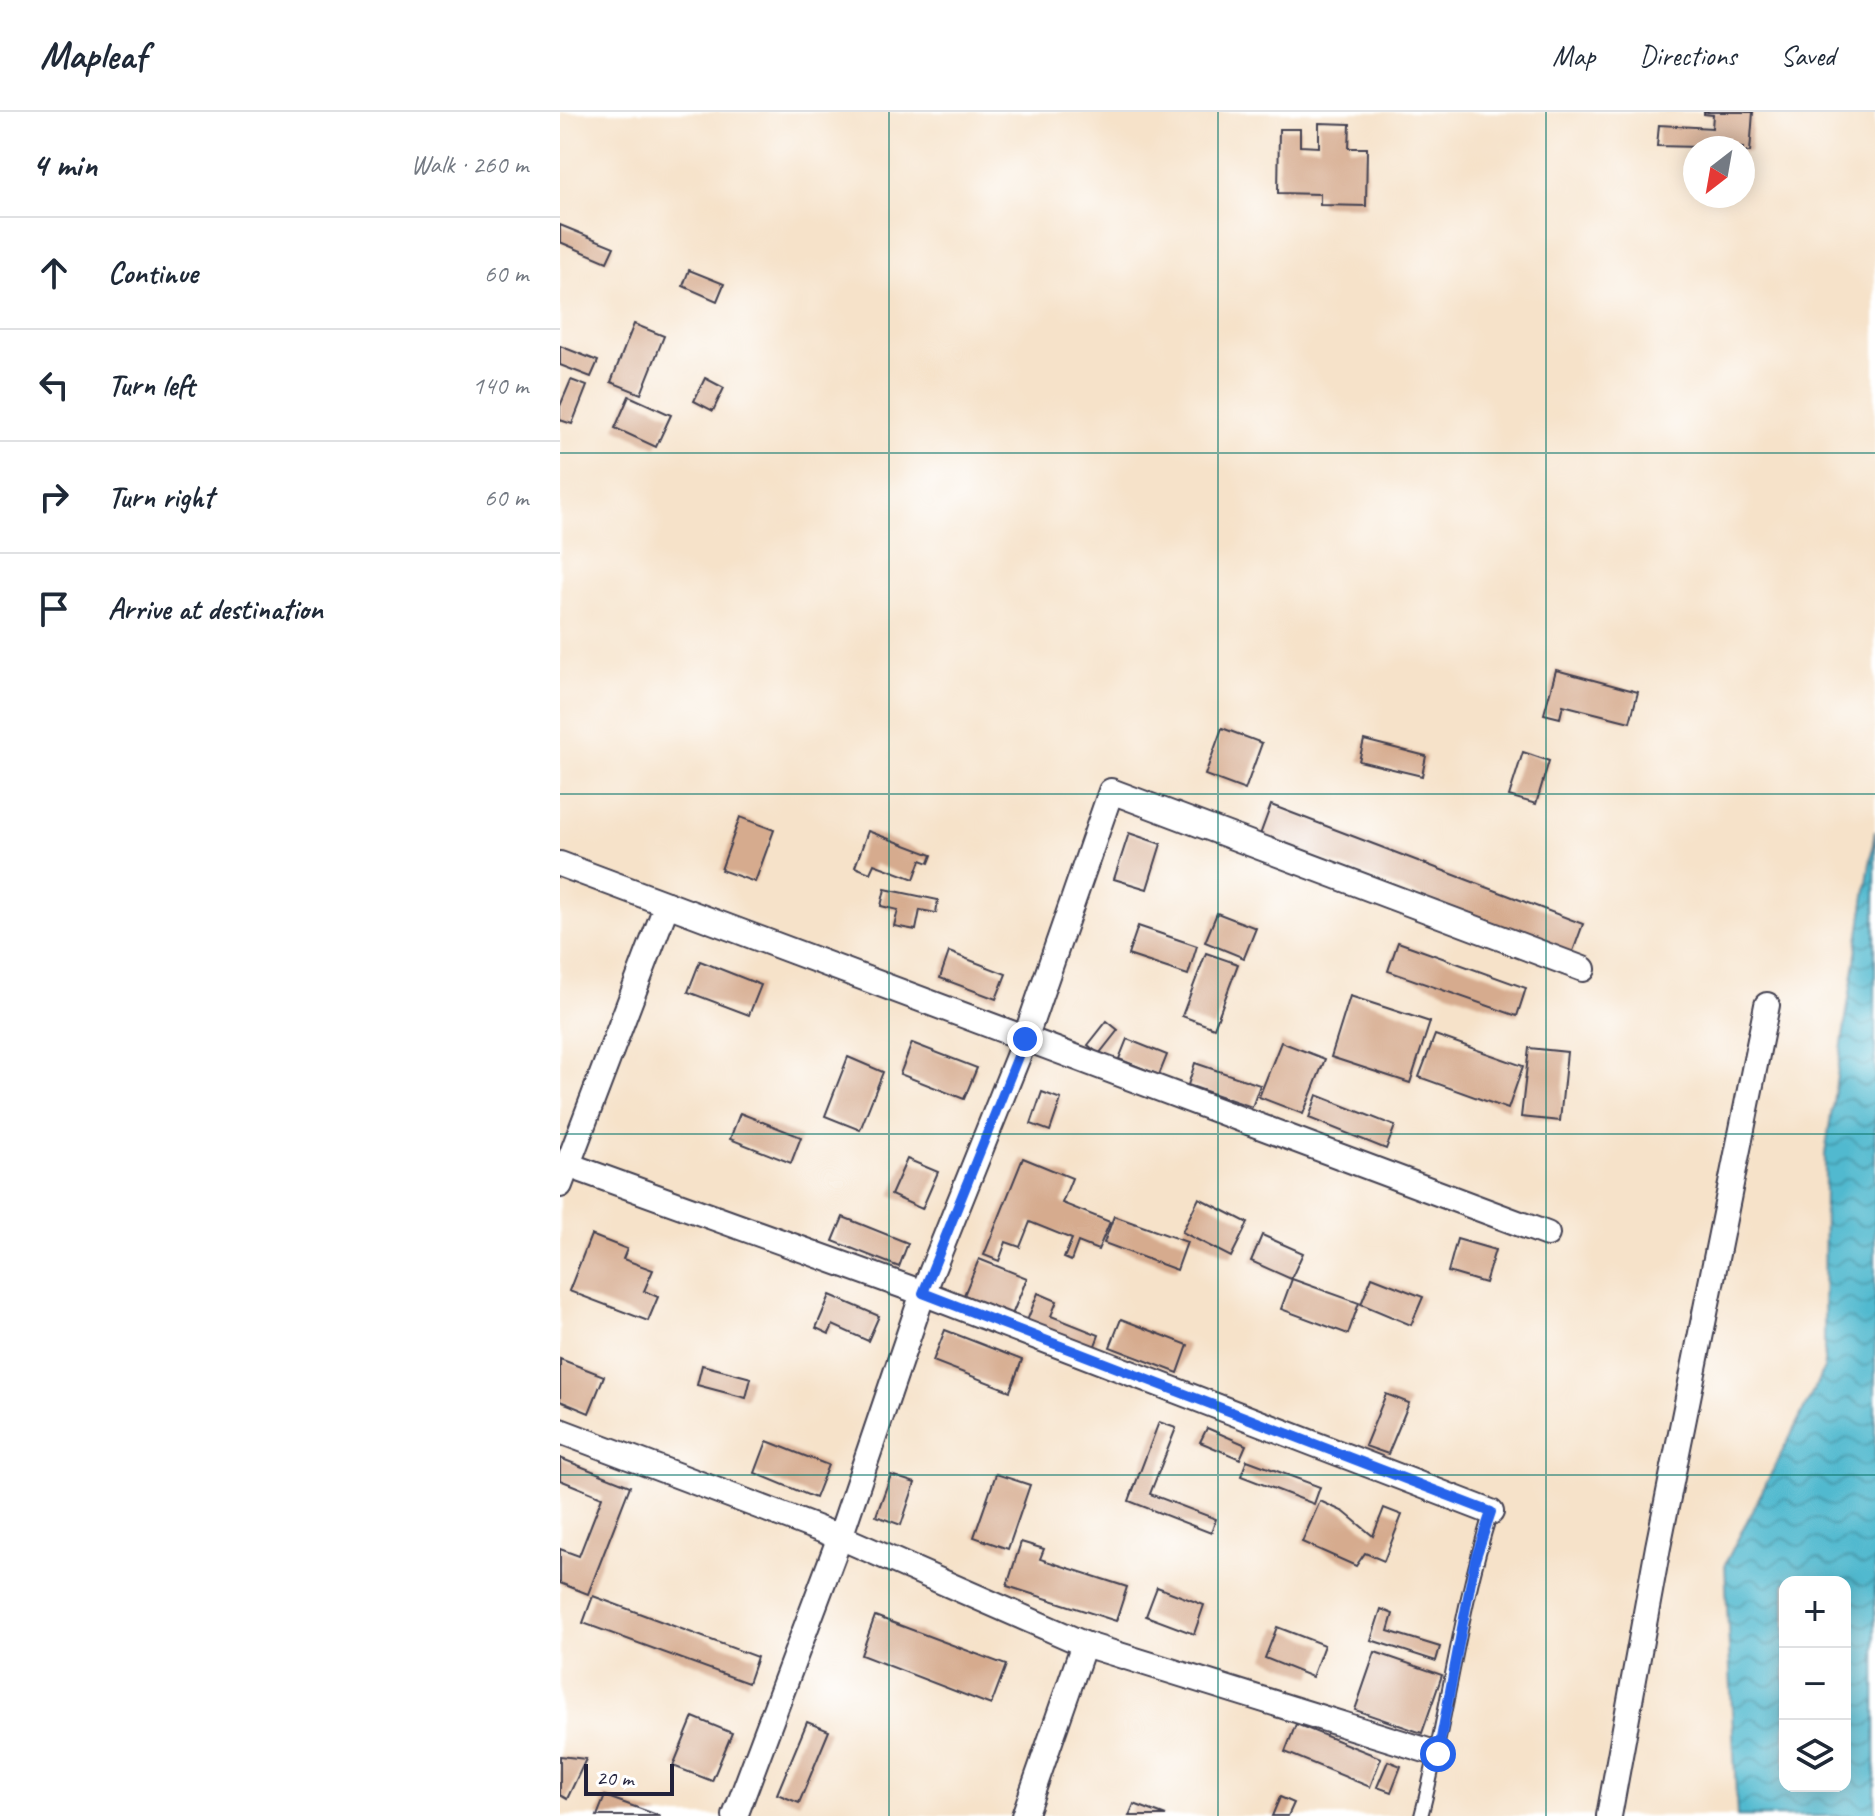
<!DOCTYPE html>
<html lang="en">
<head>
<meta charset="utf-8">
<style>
  :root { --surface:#fff; --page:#f6f6f7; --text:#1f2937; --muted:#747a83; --line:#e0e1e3 }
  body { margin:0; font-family:Caveat,sans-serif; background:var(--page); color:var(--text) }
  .controls { position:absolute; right:24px; bottom:24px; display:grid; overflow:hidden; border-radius:16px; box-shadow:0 4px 20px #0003 }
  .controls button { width:72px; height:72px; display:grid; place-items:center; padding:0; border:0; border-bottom:2px solid var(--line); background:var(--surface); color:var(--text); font:40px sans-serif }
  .compass { position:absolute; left:1123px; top:24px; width:72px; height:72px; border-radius:50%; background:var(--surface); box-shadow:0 4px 20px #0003; rotate:211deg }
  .scale { position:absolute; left:24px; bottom:20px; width:90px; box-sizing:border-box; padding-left:8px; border:4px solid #22223b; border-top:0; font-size:22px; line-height:28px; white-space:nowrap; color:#22223b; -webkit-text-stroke:6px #fff; paint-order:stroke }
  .stop { position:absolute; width:24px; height:24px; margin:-18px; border:6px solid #2563eb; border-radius:50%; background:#fff }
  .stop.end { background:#2563eb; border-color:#fff; box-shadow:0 2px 8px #0008 }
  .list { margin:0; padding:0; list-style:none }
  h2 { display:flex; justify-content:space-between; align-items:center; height:104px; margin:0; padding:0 32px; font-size:34px }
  h2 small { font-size:26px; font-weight:400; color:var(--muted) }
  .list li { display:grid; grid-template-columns:52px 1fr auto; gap:24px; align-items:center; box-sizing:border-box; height:112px; padding:0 32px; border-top:2px solid var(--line) }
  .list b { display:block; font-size:30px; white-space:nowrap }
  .list em { font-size:26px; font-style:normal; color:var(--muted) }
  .icon { flex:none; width:44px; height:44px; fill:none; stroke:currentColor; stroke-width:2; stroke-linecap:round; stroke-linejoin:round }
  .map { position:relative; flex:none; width:1315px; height:1704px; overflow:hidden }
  header { display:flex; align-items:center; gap:48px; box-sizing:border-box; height:112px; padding:0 40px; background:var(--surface); border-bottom:2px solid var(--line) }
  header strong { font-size:38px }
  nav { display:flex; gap:44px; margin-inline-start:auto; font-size:28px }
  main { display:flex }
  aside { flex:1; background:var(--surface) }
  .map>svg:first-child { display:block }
</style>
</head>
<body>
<header>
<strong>Mapleaf</strong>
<nav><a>Map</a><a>Directions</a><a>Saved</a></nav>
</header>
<main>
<aside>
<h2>4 min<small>Walk · 260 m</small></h2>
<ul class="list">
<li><svg class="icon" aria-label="ahead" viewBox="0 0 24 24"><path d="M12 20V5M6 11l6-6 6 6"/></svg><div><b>Continue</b></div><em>60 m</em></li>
<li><svg class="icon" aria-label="left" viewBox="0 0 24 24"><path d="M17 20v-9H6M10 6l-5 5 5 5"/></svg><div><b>Turn left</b></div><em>140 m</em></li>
<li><svg class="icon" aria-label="right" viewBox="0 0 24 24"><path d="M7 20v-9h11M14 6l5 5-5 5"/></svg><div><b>Turn right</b></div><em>60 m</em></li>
<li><svg class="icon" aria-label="arrive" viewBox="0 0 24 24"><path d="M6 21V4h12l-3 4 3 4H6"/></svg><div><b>Arrive at destination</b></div></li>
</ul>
</aside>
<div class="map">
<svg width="1315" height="1704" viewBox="0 0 1315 1704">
  <defs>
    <pattern id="water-waves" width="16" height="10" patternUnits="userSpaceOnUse" patternTransform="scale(2)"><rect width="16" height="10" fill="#51b9cf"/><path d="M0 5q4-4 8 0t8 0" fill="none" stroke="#4396a9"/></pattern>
  </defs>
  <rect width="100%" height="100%" fill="#fff"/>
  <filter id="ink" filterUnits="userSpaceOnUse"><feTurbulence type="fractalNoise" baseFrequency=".0125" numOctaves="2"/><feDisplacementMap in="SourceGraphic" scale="16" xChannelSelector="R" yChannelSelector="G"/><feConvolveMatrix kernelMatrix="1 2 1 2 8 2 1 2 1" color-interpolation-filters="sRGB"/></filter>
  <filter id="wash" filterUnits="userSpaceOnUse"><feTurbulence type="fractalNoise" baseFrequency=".006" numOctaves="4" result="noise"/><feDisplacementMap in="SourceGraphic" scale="32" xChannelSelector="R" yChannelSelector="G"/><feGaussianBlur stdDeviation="1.8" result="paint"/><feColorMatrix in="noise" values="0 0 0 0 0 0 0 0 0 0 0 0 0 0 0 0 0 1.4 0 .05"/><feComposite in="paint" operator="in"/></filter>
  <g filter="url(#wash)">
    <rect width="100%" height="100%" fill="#f6e2c9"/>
    <!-- water -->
    <path fill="url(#water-waves)" stroke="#3a6e85" stroke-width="2" fill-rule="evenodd" d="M1315,719V1704H1177L1165,1452L1264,1258L1265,1042ZM1225,1470H1285V1674H1225Z"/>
    <g id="blocks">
      <!-- building -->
      <g fill="#d6ab8e">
        <path d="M1144,0H1193L1190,40H1183V36L1097,34L1099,13L1152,16L1153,3L1144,2Z"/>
        <path d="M759,11L790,12L789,36H807L806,94L760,93V82L718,81L719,17H740V34L759,35Z"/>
        <path d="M0,113L54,135L47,150L0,130Z"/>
        <path d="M129,158L164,172L157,189L123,174Z"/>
        <path d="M74,212L104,224L81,282L51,270Z"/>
        <path d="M0,234L38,249L31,265L0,253Z"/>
        <path d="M145,266L164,276L153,299L134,289Z"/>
        <path d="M11,268L27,274L12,312L0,308V294Z"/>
        <path d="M69,284L111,303L96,335L55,316Z"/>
        <path d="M996,558L1078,580L1070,610L1003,593L1000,606L984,602Z"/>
        <path d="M662,616L702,631L685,678L645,663Z"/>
        <path d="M804,628L866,644L862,664L799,649Z"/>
        <path d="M963,640L989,649L976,692L949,684Z"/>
        <path d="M711,693L1023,812L1012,842L700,723Z"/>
        <path d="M180,705L214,718L195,770L161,758Z"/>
        <path d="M308,719L372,743L369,751L361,748L354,767L314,752L310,761L295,755Z"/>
        <path d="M569,721L601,732L587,777L554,767Z"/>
        <path d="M325,777L378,788L376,801L360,798L356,818L334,814L338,798L321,794Z"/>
        <path d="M657,801L696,816L684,846L645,830Z"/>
        <path d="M578,814L637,834L628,863L568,843Z"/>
        <path d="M838,830L966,876L957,904L828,859Z"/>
        <path d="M389,840L446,862L436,887L380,866Z"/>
        <path d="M646,841L678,852L654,916L622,904Z"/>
        <path d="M140,849L201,873L189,903L128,880Z"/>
        <path d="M790,884L870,910L850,971L771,945Z"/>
        <path d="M547,909L558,918L539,942L528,933Z"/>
        <path d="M875,923L963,954L948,997L859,965Z"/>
        <path d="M567,927L607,943L599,963L559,947Z"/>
        <path d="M721,930L765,947L743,1002L699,985Z"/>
        <path d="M352,931L417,956L404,987L340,962Z"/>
        <path d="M969,936L1007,940L1000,1009L961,1005Z"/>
        <path d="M288,945L323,960L300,1018L265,1004Z"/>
        <path d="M635,951L700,973L692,995L628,973Z"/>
        <path d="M482,980L501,987L490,1019L471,1012Z"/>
        <path d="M757,983L835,1014L826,1037L749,1006Z"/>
        <path d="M180,1001L241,1025L231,1051L170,1027Z"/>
        <path d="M463,1046L512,1066L502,1091L550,1110L538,1138L518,1130L511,1149L504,1146L512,1127L470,1110L460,1135L446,1130L439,1149L424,1143Z"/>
        <path d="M347,1047L378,1060L362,1097L331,1083Z"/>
        <path d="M639,1086L688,1111L671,1145L622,1120Z"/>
        <path d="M554,1104L627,1130L617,1158L544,1131Z"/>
        <path d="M283,1105L348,1131L339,1155L273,1129Z"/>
        <path d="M31,1123L67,1137L63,1147L93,1158L84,1179L98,1185L88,1209L9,1179Z"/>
        <path d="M702,1123L743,1141L731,1167L691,1149Z"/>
        <path d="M897,1127L935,1138L925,1171L888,1160Z"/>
        <path d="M419,1147L467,1166L452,1203L404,1183Z"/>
        <path d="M812,1165L863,1185L851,1213L801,1192Z"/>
        <path d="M732,1167L799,1191L788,1222L721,1197Z"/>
        <path d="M478,1181L497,1189L491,1204L539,1223L534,1236L467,1209Z"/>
        <path d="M270,1183L319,1204L308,1229L273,1213L269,1222L256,1216Z"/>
        <path d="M561,1207L628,1233L618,1261L550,1235Z"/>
        <path d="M385,1218L462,1248L450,1279L373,1249Z"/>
        <path d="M0,1247L44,1264L29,1301L0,1289Z"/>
        <path d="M142,1253L191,1266L186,1286L137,1273Z"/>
        <path d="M826,1282L849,1291L828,1342L805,1334Z"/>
        <path d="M599,1310L616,1316L590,1382L656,1407L651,1421L569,1389Z"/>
        <path d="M647,1316L686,1333L680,1347L640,1330Z"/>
        <path d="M207,1329L268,1353L255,1386L195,1361Z"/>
        <path d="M0,1346L70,1374L28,1482L0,1471V1437L19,1444L42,1385L0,1368Z"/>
        <path d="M687,1348L760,1375L754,1392L681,1364Z"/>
        <path d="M436,1362L470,1373L448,1437L414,1425Z"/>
        <path d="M331,1363L355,1371L341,1413L316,1404Z"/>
        <path d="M760,1389L784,1400L813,1424L824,1396L842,1403L824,1449L805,1441L796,1454L742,1430Z"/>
        <path d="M461,1430L484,1437L480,1447L567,1475L556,1509L447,1474Z"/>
        <path d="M597,1475L644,1493L634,1522L586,1504Z"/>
        <path d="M33,1484L197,1545L188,1571L23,1511Z"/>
        <path d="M821,1497L833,1502L828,1519L880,1535L876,1549L811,1528Z"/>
        <path d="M315,1504L446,1553L431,1593L301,1543Z"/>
        <path d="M717,1515L764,1533L752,1565L705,1546Z"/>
        <path d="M815,1540L882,1563L862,1621L795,1598Z"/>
        <path d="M133,1605L172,1621L152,1669L113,1654Z"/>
        <path d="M247,1610L269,1619L239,1691L217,1682Z"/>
        <path d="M736,1612L821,1646L810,1675L725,1640Z"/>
        <path d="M0,1644L26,1647L7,1687L0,1683Z"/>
        <path d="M828,1649L841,1654L831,1680L817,1675Z"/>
        <path d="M45,1684L100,1704H37Z"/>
        <path d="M720,1685L734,1691L728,1704H712Z"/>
        <path d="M574,1692L606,1704H569Z"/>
      </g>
    </g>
  </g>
  <g filter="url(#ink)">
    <use href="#blocks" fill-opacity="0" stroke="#423f50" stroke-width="2"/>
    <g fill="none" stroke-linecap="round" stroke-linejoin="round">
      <defs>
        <path id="lane" d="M861,1704C888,1603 899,1499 931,1400"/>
        <g id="street">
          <path d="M0,752L987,1122"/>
          <path d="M8,1053L363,1181L931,1400"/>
          <path d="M0,1073L107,792"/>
          <path d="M0,1319L280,1425L524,1532L878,1642"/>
          <path d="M175,1704L280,1425L363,1181L465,927L551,679L1023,857"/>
          <path d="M464,1704L524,1532"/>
          <path d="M1049,1704L1098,1435L1207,893"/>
        </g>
      </defs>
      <!-- lane casing -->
      <use href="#lane" stroke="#423f50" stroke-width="16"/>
      <!-- street casing -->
      <use href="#street" stroke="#423f50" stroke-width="28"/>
      <!-- lane -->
      <use href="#lane" stroke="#fff" stroke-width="12"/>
      <!-- street -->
      <use href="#street" stroke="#fff" stroke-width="24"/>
    </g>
  </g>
  <g fill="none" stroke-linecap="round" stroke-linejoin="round" filter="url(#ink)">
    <!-- route -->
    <path stroke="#2563eb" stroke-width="10" d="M465,927L363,1181L931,1400L915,1448L878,1642"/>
  </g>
  <!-- grid -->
  <path fill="none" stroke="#0f766e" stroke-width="2" stroke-opacity="0.55" d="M329,0V1704M658,0V1704M986,0V1704M0,341H1315M0,682H1315M0,1022H1315M0,1363H1315"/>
</svg>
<div class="controls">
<button>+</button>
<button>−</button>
<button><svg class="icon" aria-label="layers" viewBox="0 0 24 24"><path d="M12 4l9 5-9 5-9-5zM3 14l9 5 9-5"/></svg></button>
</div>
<svg class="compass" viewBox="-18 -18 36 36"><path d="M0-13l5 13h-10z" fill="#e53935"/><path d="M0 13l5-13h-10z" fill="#747a83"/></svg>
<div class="scale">20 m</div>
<div class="stop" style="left:878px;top:1642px"></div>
<div class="stop end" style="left:465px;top:927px"></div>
</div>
</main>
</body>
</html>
